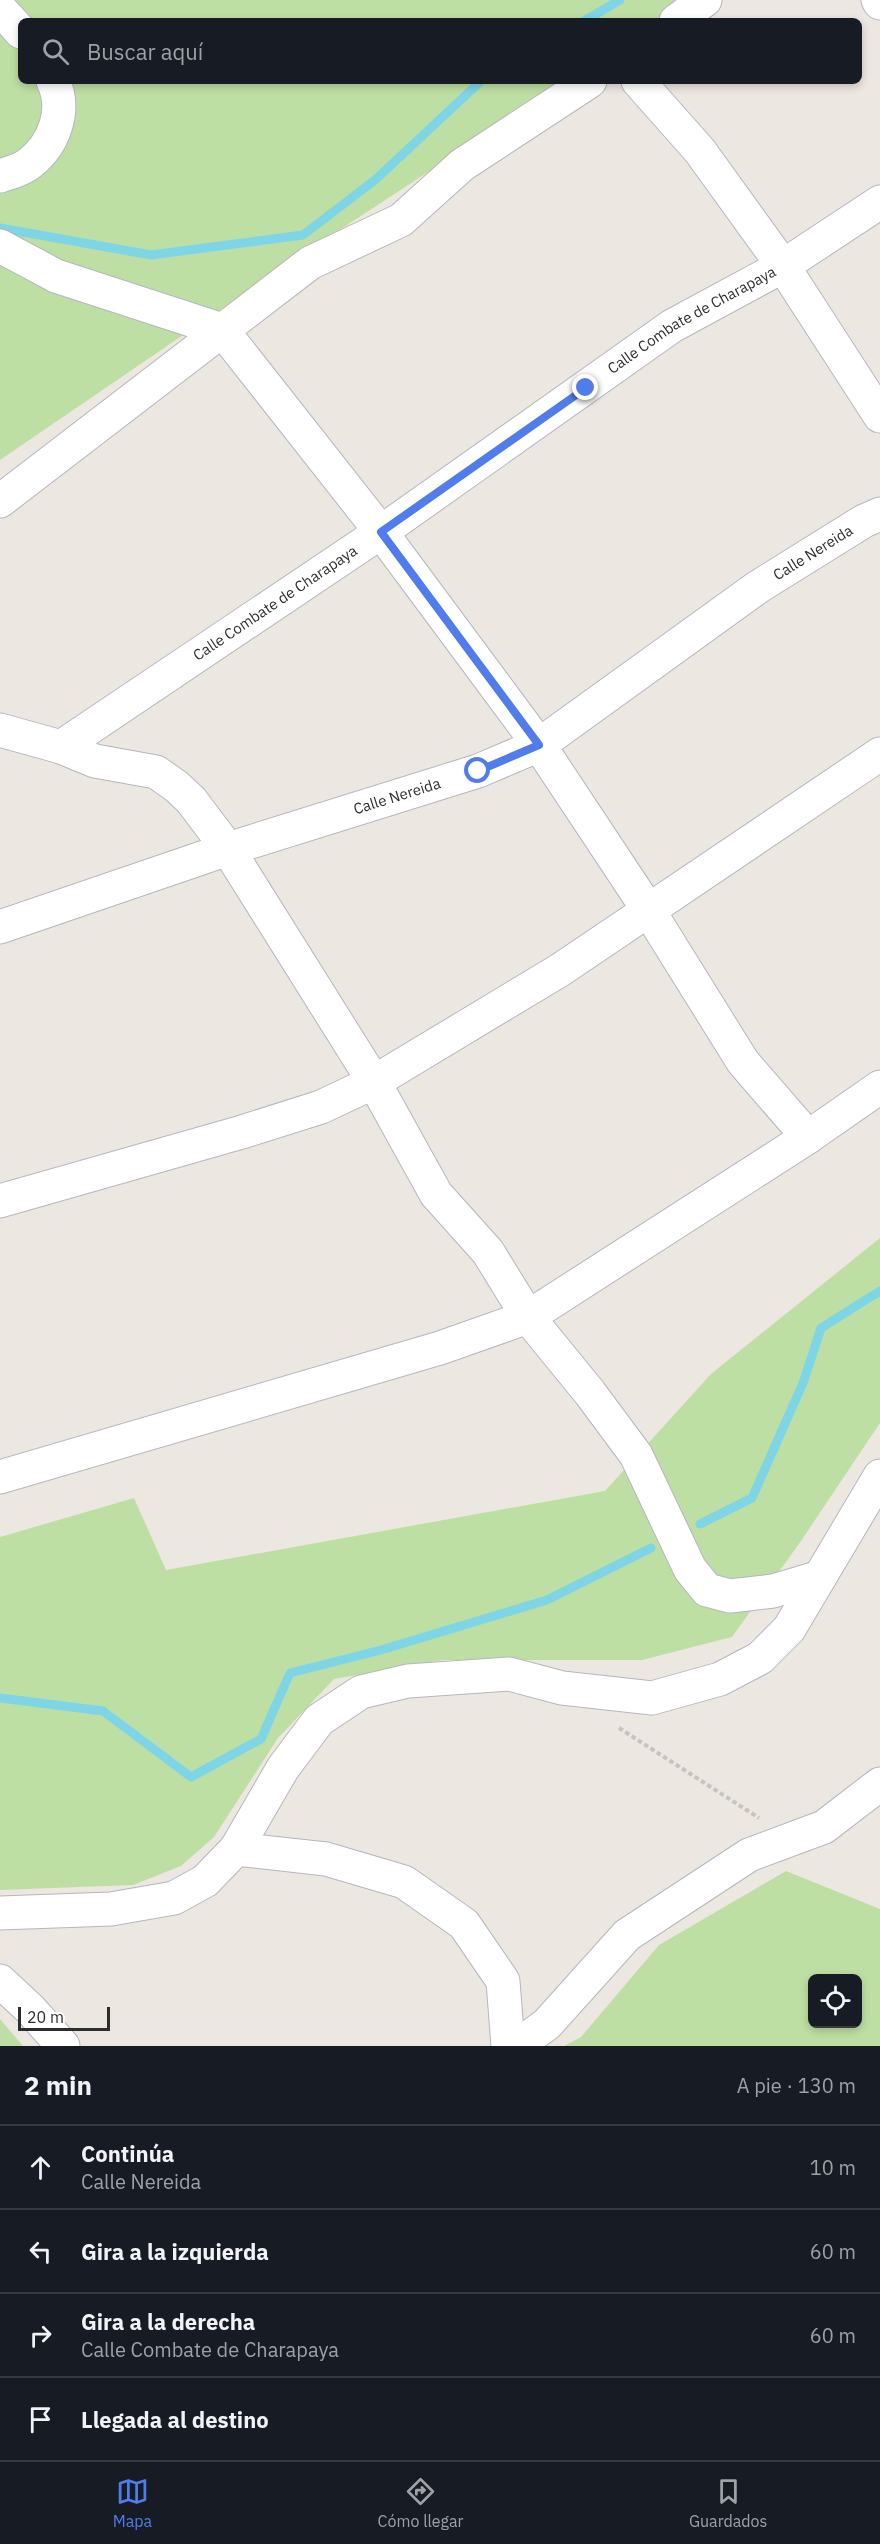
<!DOCTYPE html>
<html lang="es">
<head>
<meta charset="utf-8">
<style>
  :root { --surface:#171b24; --page:#20242c; --text:#f1f3f6; --muted:#9ea1a6; --line:#363941; --accent:#507deb }
  body { margin:0; font-family:"IBM Plex Sans",sans-serif; background:var(--page); color:var(--text) }
  .controls { position:absolute; right:18px; bottom:18px; display:grid; overflow:hidden; border-radius:9px; box-shadow:0 3px 9px #0003 }
  .controls button { width:54px; height:54px; display:grid; place-items:center; padding:0; border:0; border-bottom:2px solid var(--line); background:var(--surface); color:var(--text); font:30px sans-serif }
  .scale { position:absolute; left:18px; bottom:15px; width:92px; box-sizing:border-box; padding-left:6px; border:3px solid #2d2d2d; border-top:0; font-size:16px; line-height:21px; white-space:nowrap; color:#2d2d2d; -webkit-text-stroke:4px #fff; paint-order:stroke }
  .stop { position:absolute; width:18px; height:18px; margin:-14px; border:4px solid #507deb; border-radius:50%; background:#fff }
  .stop.end { background:#507deb; border-color:#fff; box-shadow:0 2px 6px #0008 }
  .list { margin:0; padding:0; list-style:none }
  h2 { display:flex; justify-content:space-between; align-items:center; height:78px; margin:0; padding:0 24px; font-size:26px }
  h2 small { font-size:20px; font-weight:400; color:var(--muted) }
  .list li { display:grid; grid-template-columns:39px 1fr auto; gap:18px; align-items:center; box-sizing:border-box; height:84px; padding:0 24px; border-top:2px solid var(--line) }
  .list b { display:block; font-size:22px; white-space:nowrap }
  .list p { margin:0; font-size:20px; white-space:nowrap; color:var(--muted) }
  .list em { font-size:20px; font-style:normal; color:var(--muted) }
  .icon { flex:none; width:33px; height:33px; fill:none; stroke:currentColor; stroke-width:2; stroke-linecap:round; stroke-linejoin:round }
  .map { position:relative; flex:none; width:880px; height:2046px; overflow:hidden }
  .search { position:absolute; background:var(--surface); box-shadow:0 3px 9px #0003; left:18px; right:18px; top:18px; height:66px; display:flex; align-items:center; gap:15px; box-sizing:border-box; padding:0 21px; border-radius:9px; color:var(--muted); font-size:22px }
  .sheet { height:414px; background:var(--surface) }
  nav { display:flex; justify-content:space-around; align-items:center; box-sizing:border-box; height:84px; border-top:2px solid var(--line); background:var(--surface); font-size:16px; color:var(--muted) }
  nav a { display:grid; justify-items:center; gap:3px }
  nav .on { color:var(--accent) }
  .map>svg:first-child { display:block }
</style>
</head>
<body>
<div class="map">
<svg width="880" height="2046" viewBox="0 0 880 2046">
  <rect width="100%" height="100%" fill="#ede7e1"/>
  <!-- green -->
  <g fill="#bedfa3" fill-rule="evenodd">
    <path d="M0,0H691L659,21H21V81H567L280,269L0,460Z"/>
    <path d="M880,1238V1423L801,1541L732,1637L642,1660H443L334,1679L278,1738L214,1837L181,1866L133,1885L0,1890V1537L134,1498L166,1570L605,1491L711,1374Z"/>
    <path d="M786,1871L880,1909V2046H564L581,2037L659,1945ZM858,1978V2024H812V1978Z"/>
    <path d="M0,2019L23,2046H0Z"/>
  </g>
  <g fill="none" stroke-linecap="round" stroke-linejoin="round">
    <!-- stream -->
    <g stroke="#7ed5e6" stroke-width="9">
      <path d="M584,21L620,0"/>
      <path d="M0,228L151,255L303,235L375,180L481,81"/>
      <path d="M700,1524L752,1498L803,1383L821,1328L880,1291"/>
      <path d="M0,1698L103,1711L191,1777L261,1739L290,1673L381,1650L547,1600L651,1548"/>
    </g>
    <defs>
      <g id="minor">
        <path d="M878,0L880,3"/>
        <path d="M0,9L21,32"/>
        <path d="M676,21L705,0"/>
        <path d="M638,81L700,151L783,266L880,416"/>
        <path d="M0,176C9,173 22,170 30,163C54,144 67,110 53,81"/>
        <path d="M0,246L56,276L222,330L381,532L539,745L649,911L743,1062L808,1137"/>
        <path d="M0,501L310,263L401,220L462,165L590,81"/>
        <path d="M0,730L61,747L95,761L156,772L176,786L191,800L228,849L374,1082L436,1194L488,1252L528,1317L590,1393L636,1455L690,1569L707,1590L730,1596L773,1591L820,1577"/>
        <path id="s1" d="M61,747L381,532L672,326L783,266L880,202"/>
        <path id="s2" d="M0,927L228,849L478,771L539,745L758,587L864,521L880,514"/>
        <path d="M0,1201L242,1132L321,1107L374,1082L560,970L880,754"/>
        <path d="M0,1477L440,1348L528,1317L808,1137L880,1087"/>
        <path d="M236,1849L326,1859L404,1882L464,1924L503,1981L508,2046"/>
        <path d="M0,1913L111,1909L174,1898L205,1881L236,1849L283,1768L319,1720L361,1692L408,1681L509,1674L562,1688L652,1698L720,1679L760,1658L789,1629L880,1476"/>
        <path d="M0,1981L30,2009L63,2046"/>
        <path d="M517,2046L547,2024L627,1935L749,1855L824,1827L880,1784"/>
      </g>
    </defs>
    <!-- minor casing -->
    <use href="#minor" stroke="#b4b7bf" stroke-width="35"/>
    <!-- path -->
    <path stroke="#c4c4c4" stroke-width="4" stroke-dasharray="4.5 3" stroke-linecap="butt" d="M619,1728L759,1818"/>
    <!-- minor -->
    <use href="#minor" stroke="#fff" stroke-width="33"/>
  </g>
  <g fill="none" stroke-linecap="round" stroke-linejoin="round">
    <!-- route -->
    <path stroke="#507deb" stroke-width="8" d="M478,771L539,745L381,532L586,388"/>
  </g>
  <g text-anchor="middle" stroke-width="5" stroke-linejoin="round" paint-order="stroke">
    <!-- street labels -->
    <g font-size="15" fill="#2d2d2d" stroke="#fff">
      <text dy="5" stroke="none"><textPath href="#s1" startOffset="762">Calle Combate de Charapaya</textPath></text>
      <text dy="5" stroke="none"><textPath href="#s2" startOffset="904">Calle Nereida</textPath></text>
      <text dy="5" stroke="none"><textPath href="#s1" startOffset="258">Calle Combate de Charapaya</textPath></text>
      <text dy="5" stroke="none"><textPath href="#s2" startOffset="418">Calle Nereida</textPath></text>
    </g>
  </g>
</svg>
<div class="controls">
<button><svg class="icon" aria-label="locate" viewBox="0 0 24 24"><circle cx="12" cy="12" r="6"/><path d="M12 2v4M12 18v4M2 12h4M18 12h4"/></svg></button>
</div>
<div class="scale">20 m</div>
<div class="stop" style="left:478px;top:771px"></div>
<div class="stop end" style="left:586px;top:388px"></div>
<div class="search"><svg class="icon" aria-label="search" viewBox="0 0 24 24"><circle cx="10" cy="10" r="6"/><path d="M15 15l6 6"/></svg>Buscar aquí</div>
</div>
<section class="sheet">
<h2>2 min<small>A pie · 130 m</small></h2>
<ul class="list">
<li><svg class="icon" aria-label="ahead" viewBox="0 0 24 24"><path d="M12 20V5M6 11l6-6 6 6"/></svg><div><b>Continúa</b><p>Calle Nereida</p></div><em>10 m</em></li>
<li><svg class="icon" aria-label="left" viewBox="0 0 24 24"><path d="M17 20v-9H6M10 6l-5 5 5 5"/></svg><div><b>Gira a la izquierda</b></div><em>60 m</em></li>
<li><svg class="icon" aria-label="right" viewBox="0 0 24 24"><path d="M7 20v-9h11M14 6l5 5-5 5"/></svg><div><b>Gira a la derecha</b><p>Calle Combate de Charapaya</p></div><em>60 m</em></li>
<li><svg class="icon" aria-label="arrive" viewBox="0 0 24 24"><path d="M6 21V4h12l-3 4 3 4H6"/></svg><div><b>Llegada al destino</b></div></li>
</ul>
</section>
<nav>
<a class="on"><svg class="icon" aria-label="map" viewBox="0 0 24 24"><path d="M3 6l6-2 6 2 6-2v14l-6 2-6-2-6 2zM9 4v14M15 6v14"/></svg>Mapa</a>
<a><svg class="icon" aria-label="directions" viewBox="0 0 24 24"><path d="M12 3l9 9-9 9-9-9zM9 14v-3h6M13 9l2 2-2 2"/></svg>Cómo llegar</a>
<a><svg class="icon" aria-label="saved" viewBox="0 0 24 24"><path d="M7 4h10v16l-5-4-5 4z"/></svg>Guardados</a>
</nav>
</body>
</html>
